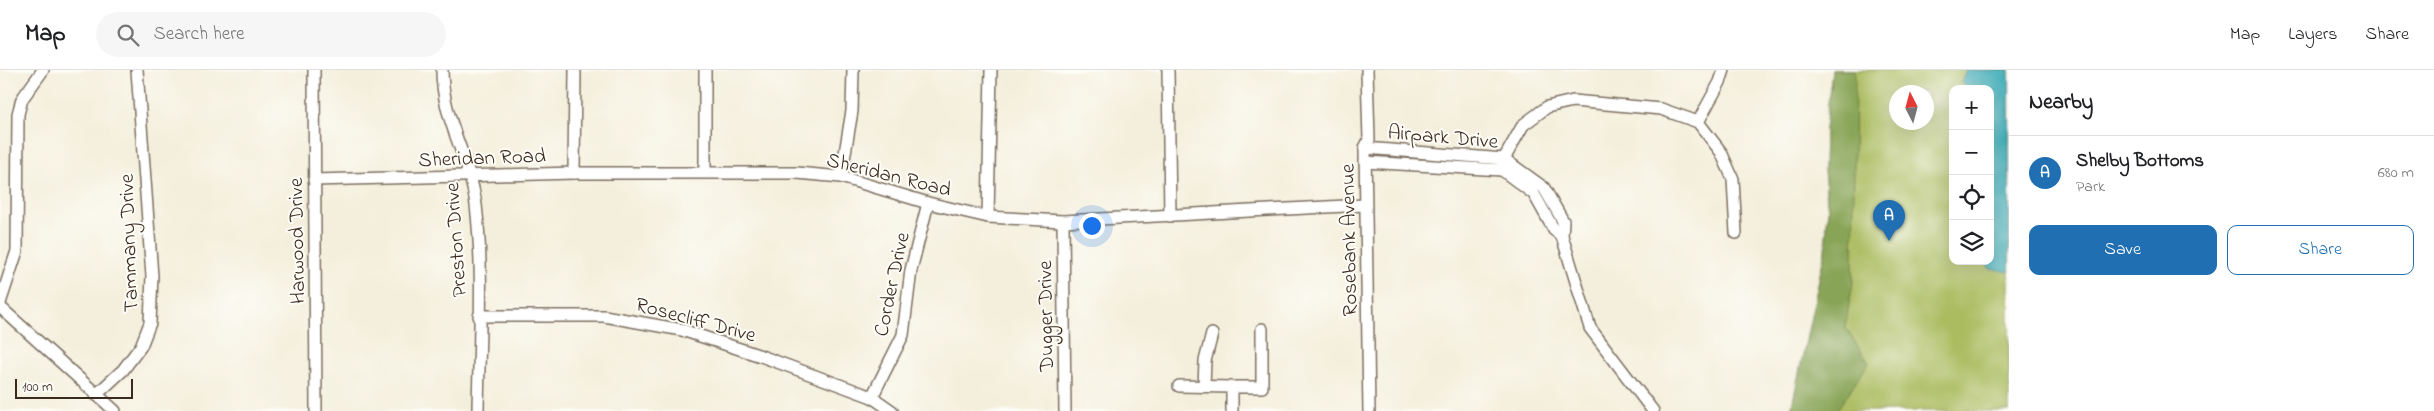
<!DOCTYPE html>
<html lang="en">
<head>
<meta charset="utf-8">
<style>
  :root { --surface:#fff; --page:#f6f6f6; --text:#202124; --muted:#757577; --line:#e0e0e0; --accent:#1f6fb2 }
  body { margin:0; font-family:"Indie Flower",sans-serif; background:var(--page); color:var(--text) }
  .controls { position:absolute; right:15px; top:15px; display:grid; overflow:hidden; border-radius:10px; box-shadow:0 5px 20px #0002 }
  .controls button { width:45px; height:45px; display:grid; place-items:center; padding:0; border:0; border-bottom:1px solid var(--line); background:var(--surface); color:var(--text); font:25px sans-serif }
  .compass { position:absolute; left:1889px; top:15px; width:45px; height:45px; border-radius:50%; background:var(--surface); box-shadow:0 5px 20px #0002; rotate:354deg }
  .scale { position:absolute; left:15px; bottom:12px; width:118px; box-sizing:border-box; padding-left:5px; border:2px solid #3b2a1e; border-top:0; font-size:14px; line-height:18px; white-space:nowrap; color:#3b2a1e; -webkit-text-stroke:4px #fdfcf7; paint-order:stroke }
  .you { position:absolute; left:1091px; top:155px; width:18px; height:18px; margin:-12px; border:4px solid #fff; border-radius:50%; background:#1a73e8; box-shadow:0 0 0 8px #1a73e833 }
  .badge { display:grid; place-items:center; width:32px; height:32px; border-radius:50%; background:var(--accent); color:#fff; font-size:16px; font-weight:700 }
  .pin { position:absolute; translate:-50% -41px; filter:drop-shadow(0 1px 2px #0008) }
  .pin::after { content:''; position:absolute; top:26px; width:18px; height:15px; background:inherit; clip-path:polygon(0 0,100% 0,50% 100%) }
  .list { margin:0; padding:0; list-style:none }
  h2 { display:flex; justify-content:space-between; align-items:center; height:65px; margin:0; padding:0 20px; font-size:21px }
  h2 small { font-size:16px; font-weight:400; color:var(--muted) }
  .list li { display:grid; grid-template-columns:32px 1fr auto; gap:15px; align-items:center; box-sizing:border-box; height:75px; padding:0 20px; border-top:1px solid var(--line) }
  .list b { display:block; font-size:19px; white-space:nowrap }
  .list p { margin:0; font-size:16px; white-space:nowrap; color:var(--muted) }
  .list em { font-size:16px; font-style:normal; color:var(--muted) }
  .actions { display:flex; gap:10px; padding:15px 20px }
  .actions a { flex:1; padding:11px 0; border:1px solid var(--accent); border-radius:10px; text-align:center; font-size:18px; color:var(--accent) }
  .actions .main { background:var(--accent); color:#fff }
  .icon { flex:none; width:28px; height:28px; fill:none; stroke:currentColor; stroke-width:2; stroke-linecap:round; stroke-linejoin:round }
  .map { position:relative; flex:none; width:2009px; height:341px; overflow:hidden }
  header { display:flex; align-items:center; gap:30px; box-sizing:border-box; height:70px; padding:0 25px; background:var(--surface); border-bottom:1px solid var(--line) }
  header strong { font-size:24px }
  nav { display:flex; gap:28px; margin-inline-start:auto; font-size:18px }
  .search { width:350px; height:45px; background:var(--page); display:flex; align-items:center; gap:12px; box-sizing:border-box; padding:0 18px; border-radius:28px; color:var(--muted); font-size:19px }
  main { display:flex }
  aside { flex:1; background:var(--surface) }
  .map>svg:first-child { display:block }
</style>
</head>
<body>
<header>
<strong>Map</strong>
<div class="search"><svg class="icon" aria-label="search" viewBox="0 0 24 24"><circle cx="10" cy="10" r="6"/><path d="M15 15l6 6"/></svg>Search here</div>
<nav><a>Map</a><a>Layers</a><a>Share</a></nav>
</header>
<main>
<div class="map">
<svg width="2009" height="341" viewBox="0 0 2009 341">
  <rect width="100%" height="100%" fill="#fdfcf7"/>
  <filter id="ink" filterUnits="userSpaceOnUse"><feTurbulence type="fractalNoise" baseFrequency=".02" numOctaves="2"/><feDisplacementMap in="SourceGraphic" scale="10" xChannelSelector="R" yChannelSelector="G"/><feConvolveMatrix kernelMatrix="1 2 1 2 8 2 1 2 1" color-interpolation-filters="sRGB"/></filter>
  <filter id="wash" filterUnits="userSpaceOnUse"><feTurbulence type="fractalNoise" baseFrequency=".0096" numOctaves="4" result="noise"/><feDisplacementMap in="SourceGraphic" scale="20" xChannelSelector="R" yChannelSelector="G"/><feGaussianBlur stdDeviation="1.12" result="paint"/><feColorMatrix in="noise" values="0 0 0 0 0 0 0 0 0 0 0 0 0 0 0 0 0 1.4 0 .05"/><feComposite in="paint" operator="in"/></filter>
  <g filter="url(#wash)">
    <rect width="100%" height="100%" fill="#f4efdc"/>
    <!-- green -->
    <path fill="#abbc60" stroke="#73733f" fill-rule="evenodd" d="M1832,0H2009V341H1791L1825,181L1828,141L1824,100L1825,59ZM1953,19H1990V191H1953ZM1896,22H1926V52H1896Z"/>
    <!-- forest -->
    <path fill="#88a456" stroke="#62673a" d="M1832,0H1855L1853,212L1845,257L1869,293L1836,341H1791L1825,181L1828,141L1824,100L1825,59Z"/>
    <!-- water -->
    <path fill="#3cacb7" stroke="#3c6b6a" d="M1967,0H2009V202L1989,198L1986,191H1990V19H1966L1962,12Z"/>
  </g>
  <g filter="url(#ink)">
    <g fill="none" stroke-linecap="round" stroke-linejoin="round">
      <defs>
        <g id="minor">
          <path d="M314,0L316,341"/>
          <path d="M442,0C442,50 470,87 476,135C484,203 479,273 478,341"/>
          <path d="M1168,0L1170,146"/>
          <path d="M1367,0L1369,70L1365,78L1369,341"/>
          <path d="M1698,52L1720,12L1724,0"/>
          <path d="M1365,78L1504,89L1544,118L1563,151L1562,166L1590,258L1653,341"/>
          <path d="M1365,92L1502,100L1534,124L1554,160L1562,166"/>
          <path d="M1502,100L1504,89L1523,55L1547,37L1573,31L1661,39L1698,52L1721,82L1733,109L1736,163"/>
          <path d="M705,102V0"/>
          <path d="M574,103L575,0"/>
          <path d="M841,107L852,41L853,0"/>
          <path d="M314,110L574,103H797L841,107L928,133L988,147L1063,151L1365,135"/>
          <path d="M988,147L991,0"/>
          <path d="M1063,151L1065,341"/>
          <path d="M0,233L17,181L18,44L22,29L43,0"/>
          <path d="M0,237L115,341"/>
          <path d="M479,246H604L682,260L761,286L872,327L892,341"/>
          <path d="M1179,316L1232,317V341"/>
          <path d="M1204,316L1205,291L1212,264"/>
          <path d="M1232,317H1262V259"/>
          <path d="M96,325L123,300L141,276L150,253L152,206L137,0"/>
          <path d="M872,327L903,265L911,200L928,133"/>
        </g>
      </defs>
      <!-- minor casing -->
      <use href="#minor" stroke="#7c6f60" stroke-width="14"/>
      <!-- minor -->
      <use href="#minor" stroke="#fff" stroke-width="11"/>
    </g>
  </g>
  <g text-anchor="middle" stroke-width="4" stroke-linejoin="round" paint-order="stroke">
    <!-- street labels -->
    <g font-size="21" fill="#3b2a1e" stroke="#fdfcf7">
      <text transform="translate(1443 66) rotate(5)" y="7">Airpark Drive</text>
      <text transform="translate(482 87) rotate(-2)" y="7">Sheridan Road</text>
      <text transform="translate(889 104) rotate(14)" y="7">Sheridan Road</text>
      <text transform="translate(455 170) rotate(-94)" y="7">Preston Drive</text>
      <text transform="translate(1348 170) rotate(-91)" y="7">Rosebank Avenue</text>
      <text transform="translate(296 171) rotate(-91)" y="7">Harwood Drive</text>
      <text transform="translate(128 173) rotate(-92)" y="7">Tammany Drive</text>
      <text transform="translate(891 214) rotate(-78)" y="7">Corder Drive</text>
      <text transform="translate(1045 246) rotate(-91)" y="7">Dugger Drive</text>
      <text transform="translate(696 249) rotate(15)" y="7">Rosecliff Drive</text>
    </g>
  </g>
</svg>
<div class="controls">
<button>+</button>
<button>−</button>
<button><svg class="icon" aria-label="locate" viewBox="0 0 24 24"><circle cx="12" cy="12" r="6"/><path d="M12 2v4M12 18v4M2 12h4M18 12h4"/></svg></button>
<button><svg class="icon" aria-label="layers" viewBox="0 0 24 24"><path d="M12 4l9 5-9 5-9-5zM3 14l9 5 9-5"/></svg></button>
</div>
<svg class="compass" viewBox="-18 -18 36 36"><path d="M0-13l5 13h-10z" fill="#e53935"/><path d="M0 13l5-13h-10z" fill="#757577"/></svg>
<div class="scale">100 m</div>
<div class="you"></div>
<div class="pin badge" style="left:1889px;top:171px">A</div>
</div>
<aside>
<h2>Nearby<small></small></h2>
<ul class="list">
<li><span class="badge">A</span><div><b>Shelby Bottoms</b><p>Park</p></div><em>680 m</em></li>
</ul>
<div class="actions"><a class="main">Save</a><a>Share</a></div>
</aside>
</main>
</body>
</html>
